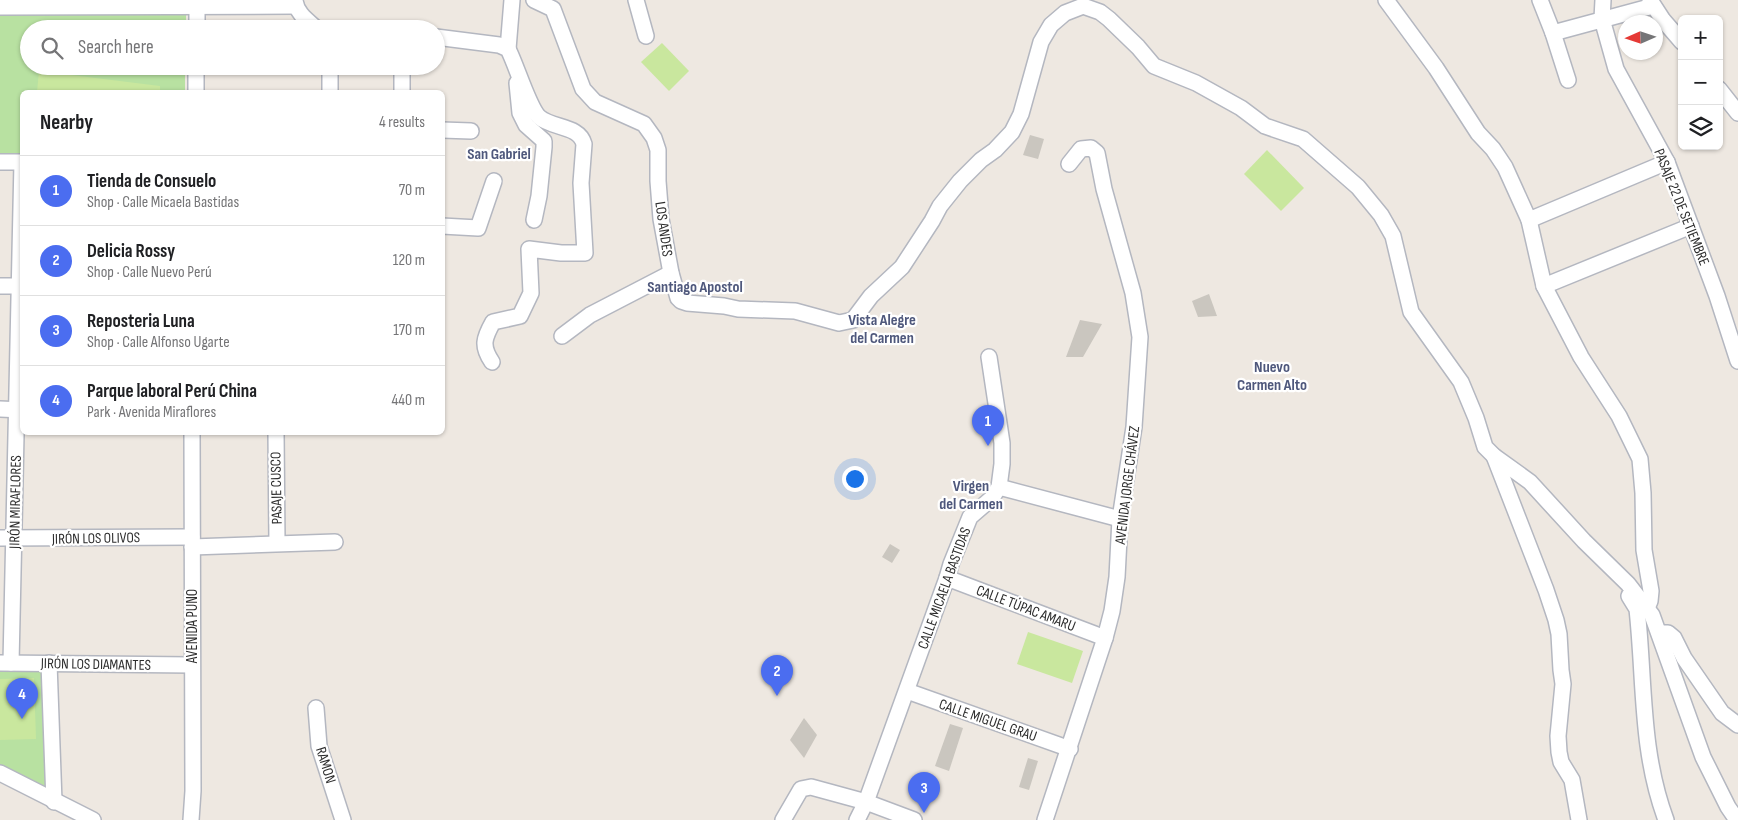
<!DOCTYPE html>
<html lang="en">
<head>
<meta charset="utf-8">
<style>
  :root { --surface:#fff; --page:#f2f2f2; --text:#202124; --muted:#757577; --line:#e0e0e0; --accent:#4b6df0 }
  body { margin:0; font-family:"Sofia Sans Condensed",sans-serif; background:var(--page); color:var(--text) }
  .controls { position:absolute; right:15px; top:15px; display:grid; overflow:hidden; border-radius:8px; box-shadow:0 1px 4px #0004 }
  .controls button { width:45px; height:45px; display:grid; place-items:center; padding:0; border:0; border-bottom:1px solid var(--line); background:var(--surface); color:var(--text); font:25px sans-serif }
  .compass { position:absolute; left:1618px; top:15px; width:45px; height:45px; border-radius:50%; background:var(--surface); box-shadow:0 1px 4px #0004; rotate:267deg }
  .you { position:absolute; left:854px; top:478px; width:18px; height:18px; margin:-12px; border:4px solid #fff; border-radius:50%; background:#1a73e8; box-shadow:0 0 0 8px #1a73e833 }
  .badge { display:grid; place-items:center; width:32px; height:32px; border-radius:50%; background:var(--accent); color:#fff; font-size:16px; font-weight:700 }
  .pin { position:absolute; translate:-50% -41px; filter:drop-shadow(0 1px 2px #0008) }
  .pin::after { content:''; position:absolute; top:26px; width:18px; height:15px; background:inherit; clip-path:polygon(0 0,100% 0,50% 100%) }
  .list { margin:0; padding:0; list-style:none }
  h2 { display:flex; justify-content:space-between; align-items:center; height:65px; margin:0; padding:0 20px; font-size:21px }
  h2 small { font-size:16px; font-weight:400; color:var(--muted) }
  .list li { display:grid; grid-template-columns:32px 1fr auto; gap:15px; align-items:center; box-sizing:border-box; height:70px; padding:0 20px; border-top:1px solid var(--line) }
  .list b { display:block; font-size:19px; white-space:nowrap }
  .list p { margin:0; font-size:16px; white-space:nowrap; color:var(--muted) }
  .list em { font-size:16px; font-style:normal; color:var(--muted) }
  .icon { flex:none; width:28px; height:28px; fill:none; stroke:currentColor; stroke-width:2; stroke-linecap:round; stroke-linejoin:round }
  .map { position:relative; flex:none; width:1738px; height:820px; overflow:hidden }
  .search { position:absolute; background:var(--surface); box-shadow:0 1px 4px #0004; left:20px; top:20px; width:425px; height:55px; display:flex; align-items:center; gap:12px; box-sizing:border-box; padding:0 18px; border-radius:28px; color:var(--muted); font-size:19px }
  .panel { position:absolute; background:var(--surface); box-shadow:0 1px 4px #0004; left:20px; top:90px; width:425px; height:345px; border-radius:8px }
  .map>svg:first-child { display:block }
</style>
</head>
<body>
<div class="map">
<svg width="1738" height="820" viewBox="0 0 1738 820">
  <rect width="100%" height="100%" fill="#eee8e1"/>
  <!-- green -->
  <g fill="#b8e1a1">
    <path d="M0,11L186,12V29H29V66H185V92H22V158H0Z"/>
    <path d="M0,671L43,672L48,789L0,767Z"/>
  </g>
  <!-- pitch -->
  <g fill="#c9e79e">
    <path d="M662,43L689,71L669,91L641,62Z"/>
    <path d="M110,66H163V71Z"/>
    <path d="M39,71L160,86V92H37Z"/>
    <path d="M1267,150L1304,188L1281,211L1244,174Z"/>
    <path d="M1028,632L1083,651L1072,683L1017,664Z"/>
    <path d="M34,678L36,739L0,740V679Z"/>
  </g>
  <!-- building -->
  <g fill="#cac6bf">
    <path d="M1030,135L1044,139L1038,159L1023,155Z"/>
    <path d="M1209,294L1217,316L1198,317L1192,301Z"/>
    <path d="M1080,320L1102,324L1083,357H1066Z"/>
    <path d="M890,544L900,550L892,563L882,557Z"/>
    <path d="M804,718L817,735L804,758L790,740Z"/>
    <path d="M950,724L963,728L949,771L935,766Z"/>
    <path d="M1028,758L1038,761L1029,790L1019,787Z"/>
  </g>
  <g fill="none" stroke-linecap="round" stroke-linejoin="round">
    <defs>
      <g id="minor">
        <path d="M295,0C296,13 308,21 317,29"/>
        <path d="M534,0L553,9L583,89L595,102L644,124L654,138L658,150V181L661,219L671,273L678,298L681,301L687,303L724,306L738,309L795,311L839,323L853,320L871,296L902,267L932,221L940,206L960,181L981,160L995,150L1012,132L1021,114L1041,42L1051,25L1065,13L1083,6L1100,12L1109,19L1138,47L1154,66L1196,83L1241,108L1265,126L1303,139L1358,187L1381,215L1393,236L1411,312L1461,382L1476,418L1485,447L1494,456L1530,482L1584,541L1628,584L1652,615L1703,757L1728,807L1737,820"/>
        <path d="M636,0L646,36"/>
        <path d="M1386,0L1436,68L1478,133L1493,149L1505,167L1529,220L1544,286L1581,357L1619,416L1640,459L1643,493L1644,550L1651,591L1650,601L1647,608"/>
        <path d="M1540,0L1553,33L1568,80"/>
        <path d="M1603,0L1602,19L1616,69L1667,162L1717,296L1738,361"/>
        <path d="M1650,0L1663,20L1682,42"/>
        <path d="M0,7L296,6"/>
        <path d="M197,29V0"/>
        <path d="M1553,33L1653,6"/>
        <path d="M436,37L499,45L508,49C516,64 529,108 539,117C553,129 579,125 584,144L581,183L585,253H561L529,249L531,293L520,316L493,322C484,338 481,346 492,362"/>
        <path d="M508,49L512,0"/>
        <path d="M330,66V92"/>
        <path d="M517,83L520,113L526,125L544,141V147L539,196L534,220"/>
        <path d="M1719,89L1738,113"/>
        <path d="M196,92V66"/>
        <path d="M402,92V66"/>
        <path d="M442,130L471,131"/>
        <path d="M0,162H22"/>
        <path d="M1529,220L1667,162"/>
        <path d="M442,226L478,228L494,181"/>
        <path d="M0,286H22"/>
        <path d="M1544,286L1691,226"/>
        <path d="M562,336L590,315L671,273"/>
        <path d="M0,409L22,410"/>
        <path d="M276,432L277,543"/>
        <path d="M1494,456L1546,590L1556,620L1559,634L1561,670L1563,684L1558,736L1559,752L1561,762L1572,780L1579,820"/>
        <path d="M999,487L1120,519"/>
        <path d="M0,538L192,537"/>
        <path d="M192,547L335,542"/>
        <path d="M947,578L1105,638"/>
        <path d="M1629,596L1637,609C1645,682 1640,750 1666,820"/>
        <path d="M1659,633H1668L1674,638L1684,658L1722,713L1738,725"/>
        <path d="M0,663L192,665"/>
        <path d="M11,663L22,162"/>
        <path d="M49,663L54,802"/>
        <path d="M907,691L1070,749"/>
        <path d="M316,708L319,746L343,820"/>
        <path d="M0,773L93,820"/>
        <path d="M191,820L193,791L192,432"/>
        <path d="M783,820L801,789L811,787L866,802L914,820"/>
        <path d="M857,820L866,802L947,578L951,564L970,517L992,498L999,487L1002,464V443L989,357"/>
        <path d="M1045,820L1105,638L1112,611L1117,577L1120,519L1134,427L1140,337L1133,293L1104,189L1097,153L1091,148L1081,149L1069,164"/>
      </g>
    </defs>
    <!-- minor casing -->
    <use href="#minor" stroke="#b4b7c0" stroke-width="18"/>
    <!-- minor -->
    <use href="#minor" stroke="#fff" stroke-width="15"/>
  </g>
  <g text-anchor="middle" stroke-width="4.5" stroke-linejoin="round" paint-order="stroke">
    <!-- street labels -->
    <g font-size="15" fill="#2d2d2d" stroke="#fff">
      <text transform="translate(1682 207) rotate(68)" y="5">PASAJE 22 DE SETIEMBRE</text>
      <text transform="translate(664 229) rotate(82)" y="5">LOS ANDES</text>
      <text transform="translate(1127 485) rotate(-83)" y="5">AVENIDA JORGE CHÁVEZ</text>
      <text transform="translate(276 488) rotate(-91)" y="5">PASAJE CUSCO</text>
      <text transform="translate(15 502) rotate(-89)" y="5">JIRÓN MIRAFLORES</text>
      <text transform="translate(96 538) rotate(-1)" y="5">JIRÓN LOS OLIVOS</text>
      <text transform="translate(944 588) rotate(-70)" y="5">CALLE MICAELA BASTIDAS</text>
      <text transform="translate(1026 608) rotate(21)" y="5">CALLE TÚPAC AMARU</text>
      <text transform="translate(192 626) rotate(-90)" y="5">AVENIDA PUNO</text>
      <text transform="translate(96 664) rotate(1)" y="5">JIRÓN LOS DIAMANTES</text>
      <text transform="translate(988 720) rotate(19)" y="5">CALLE MIGUEL GRAU</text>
      <text transform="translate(326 765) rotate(73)" y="5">RAMON</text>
    </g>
    <!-- neighbourhood labels -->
    <g font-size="16" font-weight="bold" fill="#4f587c" stroke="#fff">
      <text x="499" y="159">San Gabriel</text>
      <text x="695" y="292">Santiago Apostol</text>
      <text x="882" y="325">Vista Alegre<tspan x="882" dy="18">del Carmen</tspan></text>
      <text x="1272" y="372">Nuevo<tspan x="1272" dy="18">Carmen Alto</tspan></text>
      <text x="971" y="491">Virgen<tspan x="971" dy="18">del Carmen</tspan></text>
    </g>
  </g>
</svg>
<div class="controls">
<button>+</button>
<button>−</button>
<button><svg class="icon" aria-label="layers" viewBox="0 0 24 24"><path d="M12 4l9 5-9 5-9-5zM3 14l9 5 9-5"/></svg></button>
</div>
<svg class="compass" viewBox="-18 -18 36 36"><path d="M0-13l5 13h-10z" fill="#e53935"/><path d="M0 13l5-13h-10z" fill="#757577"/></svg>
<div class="you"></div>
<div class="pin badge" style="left:988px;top:446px">1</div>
<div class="pin badge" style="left:777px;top:696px">2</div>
<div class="pin badge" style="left:924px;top:813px">3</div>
<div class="pin badge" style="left:22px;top:719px">4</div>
<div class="search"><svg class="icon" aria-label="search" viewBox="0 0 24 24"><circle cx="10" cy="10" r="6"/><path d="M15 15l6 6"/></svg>Search here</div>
<section class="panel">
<h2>Nearby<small>4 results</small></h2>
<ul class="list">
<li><span class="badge">1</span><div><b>Tienda de Consuelo</b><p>Shop · Calle Micaela Bastidas</p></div><em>70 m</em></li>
<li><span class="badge">2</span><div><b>Delicia Rossy</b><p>Shop · Calle Nuevo Perú</p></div><em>120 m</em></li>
<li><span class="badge">3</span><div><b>Reposteria Luna</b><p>Shop · Calle Alfonso Ugarte</p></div><em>170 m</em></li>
<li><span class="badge">4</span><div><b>Parque laboral Perú China</b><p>Park · Avenida Miraflores</p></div><em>440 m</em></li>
</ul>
</section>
</div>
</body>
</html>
